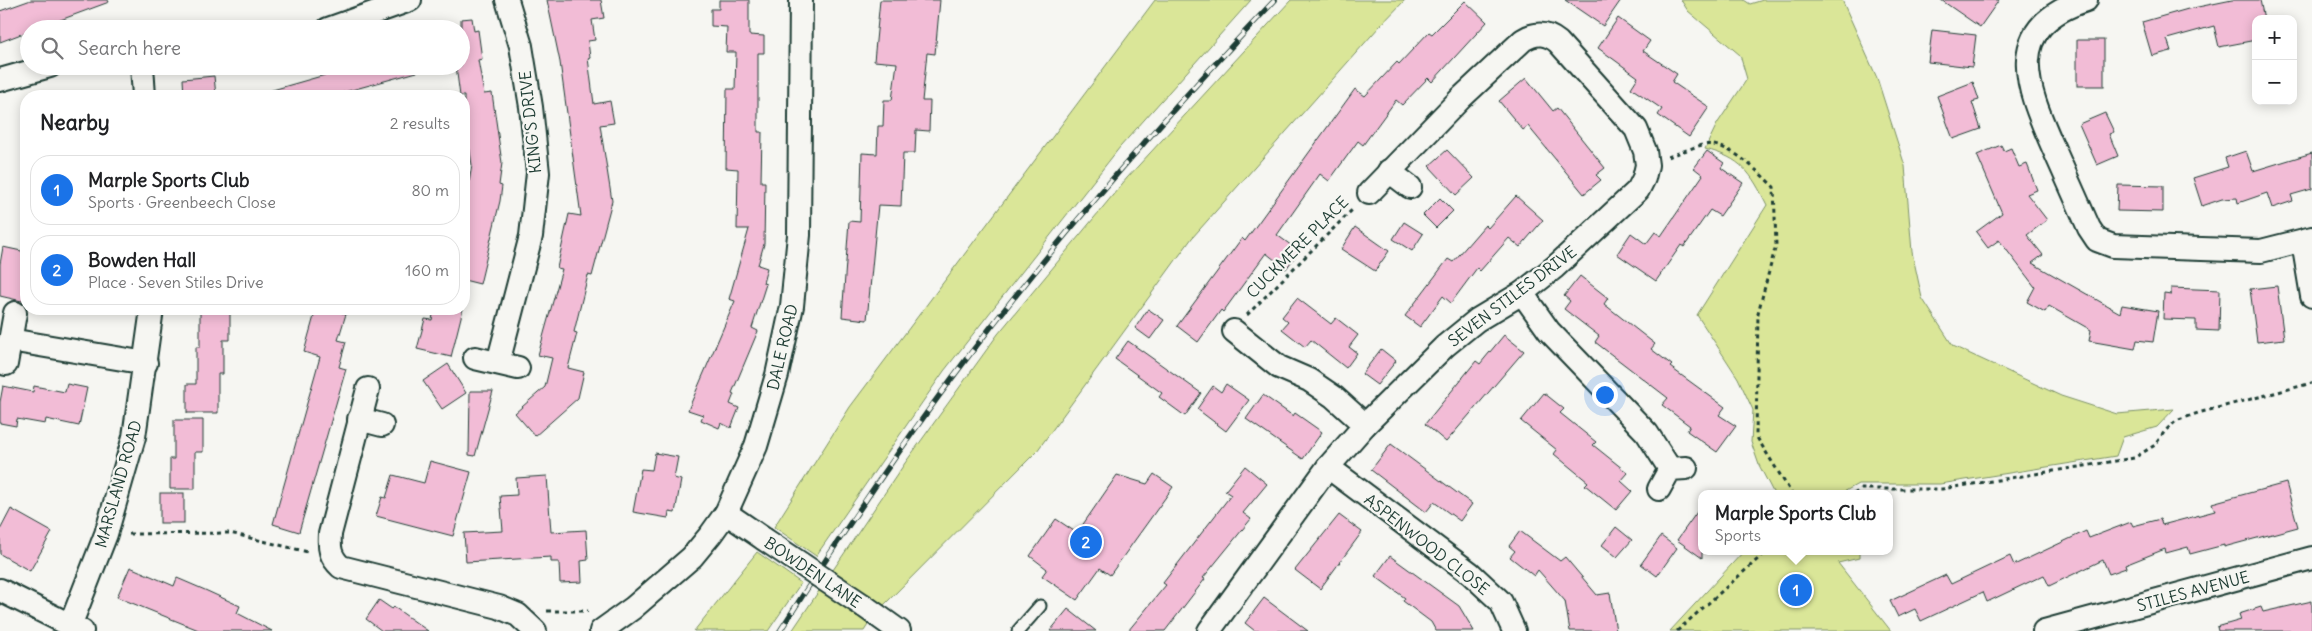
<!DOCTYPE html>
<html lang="en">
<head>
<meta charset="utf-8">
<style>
  :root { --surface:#fff; --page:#f2f2f2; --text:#202124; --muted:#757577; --line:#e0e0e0; --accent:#1a73e8 }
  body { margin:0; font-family:Delius,sans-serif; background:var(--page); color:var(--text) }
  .controls { position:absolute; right:15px; top:15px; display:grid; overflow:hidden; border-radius:10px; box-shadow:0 2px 12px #0003 }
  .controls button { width:45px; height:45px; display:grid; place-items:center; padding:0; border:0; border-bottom:1px solid var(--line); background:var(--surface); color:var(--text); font:25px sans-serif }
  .you { position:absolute; left:1604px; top:394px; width:18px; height:18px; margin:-12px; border:4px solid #fff; border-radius:50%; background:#1a73e8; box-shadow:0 0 0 8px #1a73e833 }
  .badge { display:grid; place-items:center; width:32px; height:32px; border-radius:50%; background:var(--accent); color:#fff; font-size:16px; font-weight:700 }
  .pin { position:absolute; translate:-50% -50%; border:2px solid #fff; box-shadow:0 1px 5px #0006 }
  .popup { position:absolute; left:1698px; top:490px; width:195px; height:65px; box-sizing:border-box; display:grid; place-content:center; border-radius:10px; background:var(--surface); filter:drop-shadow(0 1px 4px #0005); font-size:16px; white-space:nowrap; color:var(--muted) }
  .popup b { font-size:19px; color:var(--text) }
  .popup::after { content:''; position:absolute; left:50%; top:100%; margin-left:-10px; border:10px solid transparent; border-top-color:var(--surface) }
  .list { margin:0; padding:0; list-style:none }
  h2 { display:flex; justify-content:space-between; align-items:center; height:65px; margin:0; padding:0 20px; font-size:21px }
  h2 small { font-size:16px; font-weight:400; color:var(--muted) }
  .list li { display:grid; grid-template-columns:32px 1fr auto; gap:15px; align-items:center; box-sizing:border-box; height:70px; margin:0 10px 10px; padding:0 10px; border:1px solid var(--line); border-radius:20px }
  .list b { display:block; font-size:19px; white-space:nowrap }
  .list p { margin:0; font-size:16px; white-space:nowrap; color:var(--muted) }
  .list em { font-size:16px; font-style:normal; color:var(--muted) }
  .icon { flex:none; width:28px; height:28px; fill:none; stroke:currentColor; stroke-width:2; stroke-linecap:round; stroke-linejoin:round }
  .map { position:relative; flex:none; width:2312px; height:631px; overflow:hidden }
  .search { position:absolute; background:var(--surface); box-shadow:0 2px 12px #0003; left:20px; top:20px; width:450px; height:55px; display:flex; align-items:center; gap:12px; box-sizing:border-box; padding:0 18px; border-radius:28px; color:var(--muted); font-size:19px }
  .panel { position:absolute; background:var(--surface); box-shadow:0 2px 12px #0003; left:20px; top:90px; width:450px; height:225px; border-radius:20px }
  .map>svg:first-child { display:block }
</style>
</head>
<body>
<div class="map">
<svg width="2312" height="631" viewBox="0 0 2312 631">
  <rect width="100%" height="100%" fill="#f6f6f2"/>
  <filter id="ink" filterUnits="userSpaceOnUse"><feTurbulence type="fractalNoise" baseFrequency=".02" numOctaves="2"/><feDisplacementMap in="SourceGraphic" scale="10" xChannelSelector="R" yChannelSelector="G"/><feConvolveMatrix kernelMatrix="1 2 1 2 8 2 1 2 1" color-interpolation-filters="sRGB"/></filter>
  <g filter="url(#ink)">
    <!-- green -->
    <g fill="#dae698" stroke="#7c9266">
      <path d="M1155,0H1251L1120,147L944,371L816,556L774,527L850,407Z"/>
      <path d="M1291,0H1405L1379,27L1192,238L1037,451L875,614L864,631H792L905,463L998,334L1127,178Z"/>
      <path d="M1681,0H1744L1750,4L1763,0H1842L1877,78L1905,166L1912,252L1922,298L1953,346L2061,396L2117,414L2174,409L2157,427L2123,437L2116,456L1940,484H1858L1840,494H1774L1759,465L1751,442L1753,410L1738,378L1697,315L1767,205C1751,173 1742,158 1705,149L1717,124L1747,79L1740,55L1688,11Z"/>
      <path d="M1744,551H1859V558L1838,563L1891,631H1670Z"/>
      <path d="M757,552L801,583L768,631H694Z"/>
    </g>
    <!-- building -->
    <g fill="#f2bcd6" stroke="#1f3d34">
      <path d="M31,0H108L109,2L36,29H29V31L0,42V11Z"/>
      <path d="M547,0H601L604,18L592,20L595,40L588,41L590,58H588L594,104L610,101L614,123L600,125L612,201L592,276L588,275L574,332L577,333L568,368L584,372L578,398L535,436L515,413L545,387L552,358L538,355L562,269L557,268L569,214L581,216L560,62Z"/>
      <path d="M719,0H749V35L764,36V53H758V132H762L761,182H765L764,244L758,265L767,268L763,283L766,284L752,328L758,331L732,393L734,394L730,404L739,408L731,428L721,423L719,428L701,420L703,415L688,410L735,301L729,299L749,229H737L738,169L726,168L727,89H735L736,52H726L727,27L711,26V9H719Z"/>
      <path d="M880,0H940L935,54L927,53L922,101H930L929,131L916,130L915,153H903L901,206L878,205L867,320L842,317L849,221L860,222L862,153L877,154L878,126H883L884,100H892L897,63L874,61Z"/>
      <path d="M1565,0H1621L1603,26Z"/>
      <path d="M1941,0H1999L1980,27Z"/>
      <path d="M2232,0H2260L2264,19H2256V40L2219,47L2214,26L2167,39L2171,51L2152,56L2142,22L2188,9Z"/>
      <path d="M1465,1L1487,22L1432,82L1428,78L1402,105L1396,100L1363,145L1358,141L1329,181L1320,174L1277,235L1299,251L1286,269L1266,253L1223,312L1221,310L1198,342L1177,326L1242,238L1245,241L1355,89L1365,96L1397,62L1399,64L1429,32L1432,34Z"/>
      <path d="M472,18L474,31L478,30L482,59L478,60L484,94L492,93L502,163L499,185L502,186L500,201L480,284L464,280V199L466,200L472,165L464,112V96H460L456,66H461V19Z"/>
      <path d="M1618,18L1650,41L1643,51L1677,74L1672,82L1709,107L1689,137L1658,115L1662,109L1631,88L1638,77L1598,48Z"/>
      <path d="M1932,30L1976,35L1972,67L1928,62Z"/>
      <rect x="2077" y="40" width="27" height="46"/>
      <path d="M323,66H417V72L330,96H270L269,91L325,75Z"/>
      <path d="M214,76L216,96H184L183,79Z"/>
      <path d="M1526,78L1553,111L1557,108L1605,168L1596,175L1601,180L1584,194L1528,126L1523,130L1499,101Z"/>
      <path d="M1973,82L1979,100L1972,102L1981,129L1953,139L1937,96Z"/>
      <path d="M2105,113L2114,132L2109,134L2118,156L2097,165L2079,124Z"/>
      <path d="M2001,145L2004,151L2011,148L2019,167L2027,164L2037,190L2027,194L2047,220L2027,235L2043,255L2032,263L2120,313L2122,305L2158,311L2153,342L2137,340L2135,349L2089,341L2091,330L2049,306L2045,312L2027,302L2035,287L1999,240L1988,248L1976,232L2002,213L1977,155Z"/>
      <path d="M1447,150L1474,178L1456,195L1429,166Z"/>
      <path d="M1707,151L1724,163L1721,168L1743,183L1720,216L1710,210L1684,247L1681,245L1656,281L1617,254L1631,233L1646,244L1655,232L1661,236L1703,175L1694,168Z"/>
      <path d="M2246,151L2253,171L2312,153V189L2291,195L2293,201L2272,208L2267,193L2238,203L2237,198L2222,199L2202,206L2193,178L2228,167L2225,158Z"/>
      <path d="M2118,185L2163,186V212L2117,211Z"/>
      <path d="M1516,196L1543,220L1520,247L1509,238L1480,271L1477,268L1451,303L1443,296L1420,327L1405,316L1448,259L1453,262L1485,225L1488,228Z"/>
      <path d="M1440,198L1453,211L1436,228L1423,215Z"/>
      <path d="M1404,222L1423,234L1412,251L1393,239Z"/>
      <path d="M1355,227L1389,251L1375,271L1341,249Z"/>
      <path d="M3,247L26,252V302L0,296V264Z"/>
      <path d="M1580,276L1608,298L1604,304L1655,344L1651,349L1672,365L1670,367L1725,407L1719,415L1736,426L1717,452L1687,431L1690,426L1662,405L1668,398L1595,342L1599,336L1564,309L1570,301L1564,296Z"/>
      <path d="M2277,286L2284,339L2257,342L2250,289Z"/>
      <path d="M2171,288L2220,290L2219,331L2196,330V320L2163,319L2164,293L2171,294Z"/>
      <path d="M1297,298L1331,324L1336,318L1358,335L1349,347L1357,353L1346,368L1311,340L1305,347L1282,329L1288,322L1282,317Z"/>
      <path d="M316,309H329L346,314L338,340L346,342L339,367L346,369L299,532L273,524L320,357L304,352Z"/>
      <path d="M434,309H463L451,357L417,349L425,319L432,320Z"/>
      <path d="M1148,309L1164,320L1150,339L1135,328Z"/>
      <path d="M200,311H230V340H223V374H218V413H187V384H196V347H200Z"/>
      <path d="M1504,335L1524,351L1446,442L1425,424L1476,361L1480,364Z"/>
      <path d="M1128,341L1201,393L1185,416L1159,397L1162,393L1115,359Z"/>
      <path d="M1381,349L1396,361L1377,385L1362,374Z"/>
      <path d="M448,364L466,393L442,409L423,381Z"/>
      <path d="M67,384L87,388L79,426L46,419L45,424L17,419L16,426L0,423V402L3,386L33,392L34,386L65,392Z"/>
      <path d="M1226,384L1249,400L1226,431L1197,409L1213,386L1221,392Z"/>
      <path d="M470,391H493L475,456L469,455Z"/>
      <path d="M1544,393L1564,409L1560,413L1596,442L1593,445L1628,473L1621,481L1632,491L1616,510L1585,485L1588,482L1554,454L1557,450L1521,421Z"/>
      <path d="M1263,395L1293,416L1295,413L1322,432L1303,459L1246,419Z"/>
      <path d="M174,420H203V452H195V489H170V459H174Z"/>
      <path d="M1391,444L1472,504L1460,521L1434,502L1426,512L1371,470Z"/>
      <path d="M655,453L678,457L674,478L681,480L675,513L669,512L668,518L633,512L641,469L652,470Z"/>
      <path d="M430,461L471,472L453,536L376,516L382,497L386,498L393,475L424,483Z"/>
      <path d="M1245,466L1267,484L1243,513L1251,519L1203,578L1205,579L1165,631H1128L1166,585L1163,583L1231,495L1225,491Z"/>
      <path d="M1154,474L1173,487L1110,575L1100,568L1077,600L1042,576L1047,569L1030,556L1056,519L1077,533L1117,475L1147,484Z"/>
      <path d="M547,476L551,532L586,530L588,560L581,561L582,582L560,583L559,562H551V557L466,562L464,533L503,531L500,496L517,495L516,478Z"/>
      <path d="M2286,483L2298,527L2224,547V545L2190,554L2188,547L2166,553L2165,549L2125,565L2126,568L2109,574L2103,560L2049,586L2044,575L1987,602L1983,592L1921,621L1915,609L1898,617L1890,601L1946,575L1951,584L2010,556L2014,565L2086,531L2089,538L2131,522L2133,526L2160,519L2162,525L2215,511L2212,503Z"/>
      <rect x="160" y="493" width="24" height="30"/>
      <path d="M1702,505V558L1677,540Z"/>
      <path d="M11,509L52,532L30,571L0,554V530Z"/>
      <path d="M1339,515L1362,532L1320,589L1295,570Z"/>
      <path d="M1616,527L1632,540L1617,557L1602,545Z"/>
      <path d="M1520,531L1560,561L1565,557L1597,595L1610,593L1616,631H1570L1565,601L1538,570L1534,576L1510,557L1515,551L1509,546Z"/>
      <path d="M1661,536L1677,548L1657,576L1641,564Z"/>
      <path d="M1390,556L1459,606L1474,631H1436L1431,622L1403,601L1405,598L1375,576Z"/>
      <path d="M130,567L174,586L177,578L205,590L240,606L237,613L272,631H201L117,597Z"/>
      <path d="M1264,598L1308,631H1255L1245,623Z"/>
      <path d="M379,600L392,609L394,607L428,631H382L366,619Z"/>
      <path d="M2312,601V631H2218L2217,627L2241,620L2239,614L2261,607L2263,612Z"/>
      <path d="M1068,609L1096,631H1050Z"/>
    </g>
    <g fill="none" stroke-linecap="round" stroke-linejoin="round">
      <defs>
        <path id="service" d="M1018,631L1040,606"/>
        <g id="minor">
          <path d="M2086,0C2002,27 2026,86 2053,147C2065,174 2077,201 2089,228L2097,240L2113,246L2261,251L2312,238"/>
          <path d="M328,29L410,0"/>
          <path d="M142,66L144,96"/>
          <path d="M0,80L50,66"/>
          <path d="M1389,171L1410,187"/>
          <path d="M2303,242L2312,296"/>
          <path d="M1522,293L1549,331L1647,433L1670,469"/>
          <path d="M1234,331L1279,367L1309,380L1334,397L1365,425"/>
          <path d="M10,340L146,363"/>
          <path d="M475,358L518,368"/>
          <path d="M498,363L531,236L538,173L531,107L521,46L507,0"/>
          <path d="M6,364L15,313"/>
          <path d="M368,389L330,534C329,548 330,557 341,567L499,607L518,615L535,631"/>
          <path d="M359,419L382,425"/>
          <path d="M1328,467L1470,573L1501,602L1514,631"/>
          <path d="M1659,489L1670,469L1686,468"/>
          <path d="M726,513L764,539"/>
          <path d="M0,590L82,631"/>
          <path d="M864,606L899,631"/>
          <path d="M70,626L106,534L134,437L152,309"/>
          <path d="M601,631L633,608L692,557L711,534L726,513L756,446L777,375L792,306L799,235L801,0"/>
          <path d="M1209,631L1328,467L1365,425L1445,346L1477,320L1522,293L1555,267L1638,190L1644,178L1647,165L1645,151L1636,129L1558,42C1547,33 1536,32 1523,40L1461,98L1369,193"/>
          <path d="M2044,631L2312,558"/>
        </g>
      </defs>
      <!-- service casing -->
      <use href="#service" stroke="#1f3d34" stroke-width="15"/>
      <!-- minor casing -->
      <use href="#minor" stroke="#1f3d34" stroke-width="26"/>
      <!-- path -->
      <g stroke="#1f3d34" stroke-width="3" stroke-dasharray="4 4" stroke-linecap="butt">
        <path d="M1668,157C1679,153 1691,148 1702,145C1728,140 1757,171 1774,187L1776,245L1758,313L1756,436L1792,494"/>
        <path d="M1247,315L1354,208"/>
        <path d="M1854,494L1861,489H1942L2134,458L2155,445L2165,431L2176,421L2198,413L2312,383"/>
        <path d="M129,534L230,533L308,552"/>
        <path d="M547,611H588"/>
        <path d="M1677,631L1767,551"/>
      </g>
      <!-- service -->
      <use href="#service" stroke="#f6f6f2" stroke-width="11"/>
      <!-- minor -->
      <use href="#minor" stroke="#f6f6f2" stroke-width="22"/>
      <defs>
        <path id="rail" d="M780,631C851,519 926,408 1009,304C1093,198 1182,98 1275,0"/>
      </defs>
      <!-- rail casing -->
      <use href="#rail" stroke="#1f3d34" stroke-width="5.5"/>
      <!-- rail -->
      <use href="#rail" stroke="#f6f6f2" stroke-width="4" stroke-dasharray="11" stroke-linecap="butt"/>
      <defs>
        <path id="minor-bridge" d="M764,539L864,606"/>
      </defs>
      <!-- minor-bridge casing -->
      <use href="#minor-bridge" stroke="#1f3d34" stroke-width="26" stroke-linecap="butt"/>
      <!-- minor-bridge -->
      <use href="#minor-bridge" stroke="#f6f6f2" stroke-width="22"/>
    </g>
  </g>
  <g text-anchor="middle" stroke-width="4.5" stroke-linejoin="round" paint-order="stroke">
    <!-- street labels -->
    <g font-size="16" fill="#1f3d34" stroke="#f6f6f2">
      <text transform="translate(530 122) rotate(-96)" y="6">KING'S DRIVE</text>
      <text transform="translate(1297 247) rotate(-45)" y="6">CUCKMERE PLACE</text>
      <text transform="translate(1512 296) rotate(-37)" y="6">SEVEN STILES DRIVE</text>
      <text transform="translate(782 347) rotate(-77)" y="6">DALE ROAD</text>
      <text transform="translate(118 484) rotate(-74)" y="6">MARSLAND ROAD</text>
      <text transform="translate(1427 544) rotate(38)" y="6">ASPENWOOD CLOSE</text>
      <text transform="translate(813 572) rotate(34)" y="6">BOWDEN LANE</text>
      <text transform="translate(2193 591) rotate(-15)" y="6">STILES AVENUE</text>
    </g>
  </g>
</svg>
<div class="controls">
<button>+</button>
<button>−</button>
</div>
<div class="you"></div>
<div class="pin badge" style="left:1796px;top:590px">1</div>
<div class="popup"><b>Marple Sports Club</b>Sports</div>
<div class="pin badge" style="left:1086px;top:542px">2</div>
<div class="search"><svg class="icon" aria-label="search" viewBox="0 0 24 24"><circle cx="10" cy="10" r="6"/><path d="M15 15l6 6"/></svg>Search here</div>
<section class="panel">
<h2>Nearby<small>2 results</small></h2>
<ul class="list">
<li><span class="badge">1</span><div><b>Marple Sports Club</b><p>Sports · Greenbeech Close</p></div><em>80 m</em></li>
<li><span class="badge">2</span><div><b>Bowden Hall</b><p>Place · Seven Stiles Drive</p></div><em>160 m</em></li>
</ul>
</section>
</div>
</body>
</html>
